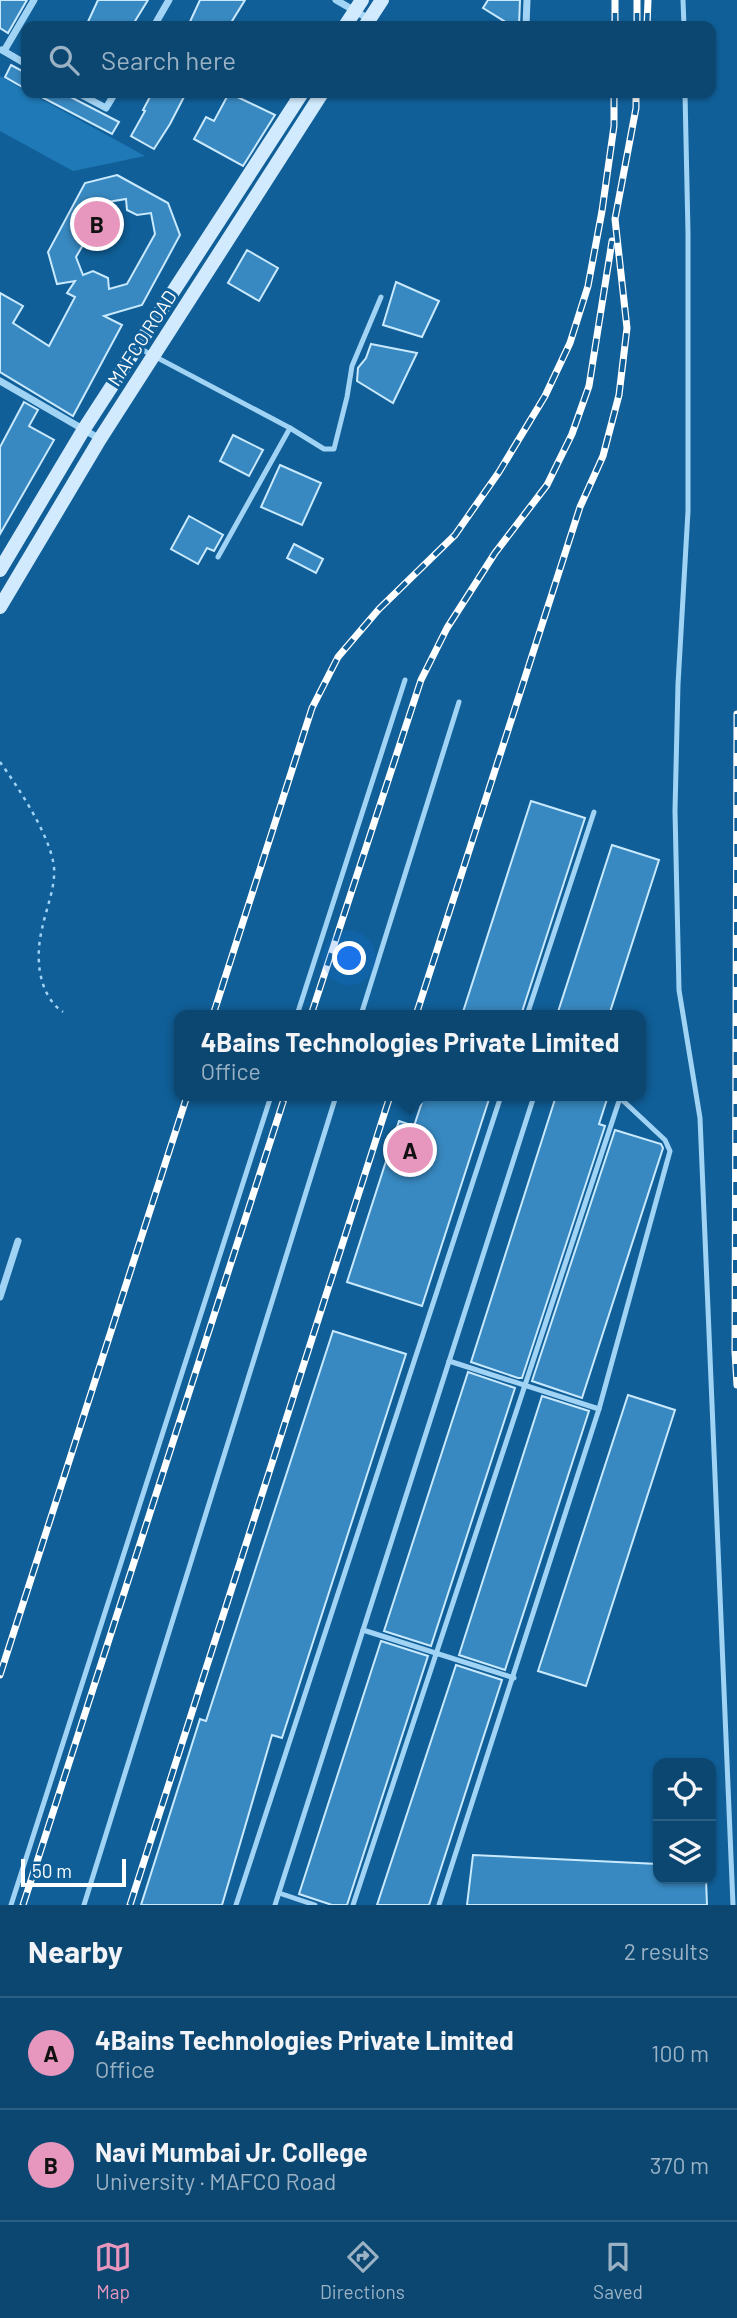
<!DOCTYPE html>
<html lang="en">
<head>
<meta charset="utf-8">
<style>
  :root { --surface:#0c4772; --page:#1a517a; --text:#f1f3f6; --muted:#9ab2c4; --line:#2c5f84; --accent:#e797bd }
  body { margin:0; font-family:Barlow,sans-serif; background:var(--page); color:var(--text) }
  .controls { position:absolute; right:21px; bottom:21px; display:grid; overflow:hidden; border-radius:14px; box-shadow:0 2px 5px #0004 }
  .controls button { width:63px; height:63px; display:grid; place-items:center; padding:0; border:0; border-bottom:2px solid var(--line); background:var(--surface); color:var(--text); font:35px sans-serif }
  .scale { position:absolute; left:21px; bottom:18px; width:105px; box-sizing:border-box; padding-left:7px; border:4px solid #fff; border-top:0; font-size:19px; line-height:24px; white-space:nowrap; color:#fff; -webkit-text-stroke:5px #105f98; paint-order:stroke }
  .you { position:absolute; left:350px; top:959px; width:24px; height:24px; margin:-18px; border:5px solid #fff; border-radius:50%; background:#1a73e8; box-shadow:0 0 0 10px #1a73e833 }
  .badge { display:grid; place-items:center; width:46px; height:46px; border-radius:50%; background:var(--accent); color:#111; font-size:23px; font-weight:700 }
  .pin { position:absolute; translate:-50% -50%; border:4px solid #fff; box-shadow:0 2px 7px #0006 }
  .popup { position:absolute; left:174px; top:1010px; width:472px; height:91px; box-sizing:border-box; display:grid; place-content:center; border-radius:14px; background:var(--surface); filter:drop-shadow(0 2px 5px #0005); font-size:23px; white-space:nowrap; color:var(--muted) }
  .popup b { font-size:26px; color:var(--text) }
  .popup::after { content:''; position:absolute; left:50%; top:100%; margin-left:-14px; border:14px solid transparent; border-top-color:var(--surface) }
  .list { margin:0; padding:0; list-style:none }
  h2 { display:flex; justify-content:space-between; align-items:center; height:91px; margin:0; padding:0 28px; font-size:30px }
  h2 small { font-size:23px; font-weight:400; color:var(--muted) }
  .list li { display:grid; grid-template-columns:46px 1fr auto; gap:21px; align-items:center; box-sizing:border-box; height:112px; padding:0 28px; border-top:2px solid var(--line) }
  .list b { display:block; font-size:26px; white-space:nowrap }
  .list p { margin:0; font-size:23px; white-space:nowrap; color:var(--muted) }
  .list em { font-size:23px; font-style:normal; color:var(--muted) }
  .icon { flex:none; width:38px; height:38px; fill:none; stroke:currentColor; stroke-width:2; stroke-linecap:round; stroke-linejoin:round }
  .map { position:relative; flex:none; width:737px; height:1905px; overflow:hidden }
  .search { position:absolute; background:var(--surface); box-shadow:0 2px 5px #0004; left:21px; right:21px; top:21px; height:77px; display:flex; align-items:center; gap:18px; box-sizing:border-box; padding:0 24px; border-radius:14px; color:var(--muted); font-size:26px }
  .sheet { height:315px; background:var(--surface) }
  nav { display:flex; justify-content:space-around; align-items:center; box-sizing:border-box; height:98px; border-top:2px solid var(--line); background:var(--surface); font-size:19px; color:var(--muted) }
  nav a { display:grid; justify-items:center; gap:4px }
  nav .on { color:var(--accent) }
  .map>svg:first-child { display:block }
</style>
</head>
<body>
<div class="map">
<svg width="737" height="1905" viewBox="0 0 737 1905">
  <rect width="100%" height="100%" fill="#105f98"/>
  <!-- green -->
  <path fill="#1e79b6" d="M0,76L26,91V93H30L145,156L73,171L0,131Z"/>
  <!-- building -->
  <g fill="#3889c1" stroke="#c9e9fe" stroke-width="2" fill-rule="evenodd">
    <path d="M0,0H27L8,33L0,28Z"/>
    <path d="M98,0H148L132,26H86Z"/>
    <path d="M200,0H245L229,26H188Z"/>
    <path d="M488,0H520L519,26H512L483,8Z"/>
    <path d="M11,65L26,73V89L5,77Z"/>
    <path d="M34,93H63L119,122L112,134Z"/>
    <path d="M152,93H186L170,124L154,149L131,136L145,111L143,110Z"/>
    <path d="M229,93L275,115L243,166L194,139L206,117L214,121Z"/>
    <path d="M117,175L168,203L180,235L142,305L104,316L122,325L73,416L0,372V293L23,306L13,323L49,346L75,297L67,293L75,281L57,284L48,252L85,183ZM126,199L127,210L137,215L151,213L155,234L127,284L109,289L108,278L93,271L83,275L76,257L108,202Z"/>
    <path d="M247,250L278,268L259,301L228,283Z"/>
    <path d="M396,282L439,301L422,337L383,325Z"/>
    <path d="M371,344L417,353L393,403L357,381L358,368L366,358Z"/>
    <path d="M24,402L38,410L29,426L54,440L0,534V447Z"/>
    <path d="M233,435L263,450L249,476L220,461Z"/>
    <path d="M280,465L321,483L302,525L261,507Z"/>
    <path d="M189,516L223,535L214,551L207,548L198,564L171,549Z"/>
    <path d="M294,544L323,559L316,573L287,558Z"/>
    <path d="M531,801L585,818L521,1015H462Z"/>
    <path d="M612,845L659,860L609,1015H557Z"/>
    <path d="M424,1096H490L422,1306L347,1282L399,1121L414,1126Z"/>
    <path d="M556,1096H608L599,1124L605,1126L522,1378H518L471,1362Z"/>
    <path d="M615,1130L661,1144L663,1148L582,1398L532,1381Z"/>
    <path d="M333,1331L406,1354L282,1738L272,1735L222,1905H141L200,1719L206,1721Z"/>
    <path d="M468,1372L515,1388L431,1646L384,1631Z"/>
    <path d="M628,1395L675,1410L586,1686L538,1671Z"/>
    <path d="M542,1396L589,1411L505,1670L459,1655Z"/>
    <path d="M381,1641L428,1656L347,1905H332L299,1894Z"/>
    <path d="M456,1665L502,1680L429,1905H377Z"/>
    <path d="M473,1855L658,1864V1879H706L707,1905H467Z"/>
  </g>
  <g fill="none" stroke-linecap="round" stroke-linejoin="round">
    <!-- path -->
    <path stroke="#a1d3f4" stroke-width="2.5" stroke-dasharray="3.5 5" stroke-linecap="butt" d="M0,762C18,787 47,831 53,861C58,882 46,908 42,929C35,957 38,995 63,1012"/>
    <!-- lane -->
    <g stroke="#a1d3f4" stroke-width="5">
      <path d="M683,0L684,26"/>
      <path d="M685,93L688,233V511L678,684L675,811L679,990L700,1118L733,1905"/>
      <path d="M137,347L290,428L218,557"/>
      <path d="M290,428L324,449H334L347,397L352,366L381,297"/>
      <path d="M297,1015L405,680"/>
      <path d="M361,1015L459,702"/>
      <path d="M527,1015L594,812"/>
      <path d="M449,1361L599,1409"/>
      <path d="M363,1630L514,1678"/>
      <path d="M279,1893L315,1905"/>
      <path d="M11,1905L271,1096"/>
      <path d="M84,1905L336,1096"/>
      <path d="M236,1905L501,1096"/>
      <path d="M275,1905L534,1096"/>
      <path d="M353,1905L620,1098"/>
      <path d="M439,1905L599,1409L670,1151L665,1140L618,1096"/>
    </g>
    <!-- street -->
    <g stroke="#a1d3f4" stroke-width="7">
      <path d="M336,0L369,19"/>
      <path d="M154,26L169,0"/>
      <path d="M526,26L527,0"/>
      <path d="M2,50L26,64"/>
      <path d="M4,51L34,0"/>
      <path d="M78,93L106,108L115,93"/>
      <path d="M0,381L100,439"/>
      <path d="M0,1297L18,1241"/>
    </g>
    <!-- secondary -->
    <g stroke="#d1eafd" stroke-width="14">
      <path d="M345,26L362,0"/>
      <path d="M365,26L382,0"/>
      <path d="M0,570L84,429L302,93"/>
      <path d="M0,607L100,439L322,93"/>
    </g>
    <defs>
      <g id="rail">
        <path d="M615,26V0"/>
        <path d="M637,26V0"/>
        <path d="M647,26L648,0"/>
        <path d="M737,714L735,1352L737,1385"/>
        <path d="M213,1015L312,708L338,657L379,609L455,535L499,472L545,396L570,343L588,286L602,211L614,126V93"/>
        <path d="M311,1015L421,680L447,628L495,553L547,485L572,434L589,386L612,241"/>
        <path d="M416,1015L580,507L603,456L619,395L627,328L615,219L636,108V93"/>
        <path d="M0,1675L187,1096"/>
        <path d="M23,1905L285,1096"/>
        <path d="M130,1905L390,1096"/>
      </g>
    </defs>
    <!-- rail casing -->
    <use href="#rail" stroke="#fff" stroke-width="7"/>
    <!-- rail -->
    <use href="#rail" stroke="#105f98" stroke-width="4.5" stroke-dasharray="13" stroke-linecap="butt"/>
  </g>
  <g text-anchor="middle" stroke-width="6" stroke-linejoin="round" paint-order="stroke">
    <!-- street labels -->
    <g font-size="19" fill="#fff" stroke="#105f98">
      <text transform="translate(142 338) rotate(-57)" y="7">MAFCO ROAD</text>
    </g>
  </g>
</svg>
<div class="controls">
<button><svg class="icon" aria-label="locate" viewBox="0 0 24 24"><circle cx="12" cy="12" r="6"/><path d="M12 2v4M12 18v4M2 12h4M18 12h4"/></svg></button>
<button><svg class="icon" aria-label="layers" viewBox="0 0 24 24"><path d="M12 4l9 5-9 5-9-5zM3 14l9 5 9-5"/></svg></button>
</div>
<div class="scale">50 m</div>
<div class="you"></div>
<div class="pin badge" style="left:410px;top:1150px">A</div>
<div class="popup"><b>4Bains Technologies Private Limited</b>Office</div>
<div class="pin badge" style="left:97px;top:224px">B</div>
<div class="search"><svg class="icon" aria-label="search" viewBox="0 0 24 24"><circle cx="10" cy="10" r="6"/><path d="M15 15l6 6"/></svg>Search here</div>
</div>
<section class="sheet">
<h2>Nearby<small>2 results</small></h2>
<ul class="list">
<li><span class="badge">A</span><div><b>4Bains Technologies Private Limited</b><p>Office</p></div><em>100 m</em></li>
<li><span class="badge">B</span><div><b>Navi Mumbai Jr. College</b><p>University · MAFCO Road</p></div><em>370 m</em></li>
</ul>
</section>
<nav>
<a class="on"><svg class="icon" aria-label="map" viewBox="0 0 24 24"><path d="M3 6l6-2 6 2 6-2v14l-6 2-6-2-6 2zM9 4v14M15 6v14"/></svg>Map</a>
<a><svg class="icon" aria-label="directions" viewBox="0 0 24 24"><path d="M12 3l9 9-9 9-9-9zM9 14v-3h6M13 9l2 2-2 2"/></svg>Directions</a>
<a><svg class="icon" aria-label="saved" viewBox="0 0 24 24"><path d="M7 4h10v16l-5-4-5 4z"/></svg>Saved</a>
</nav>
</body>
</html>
